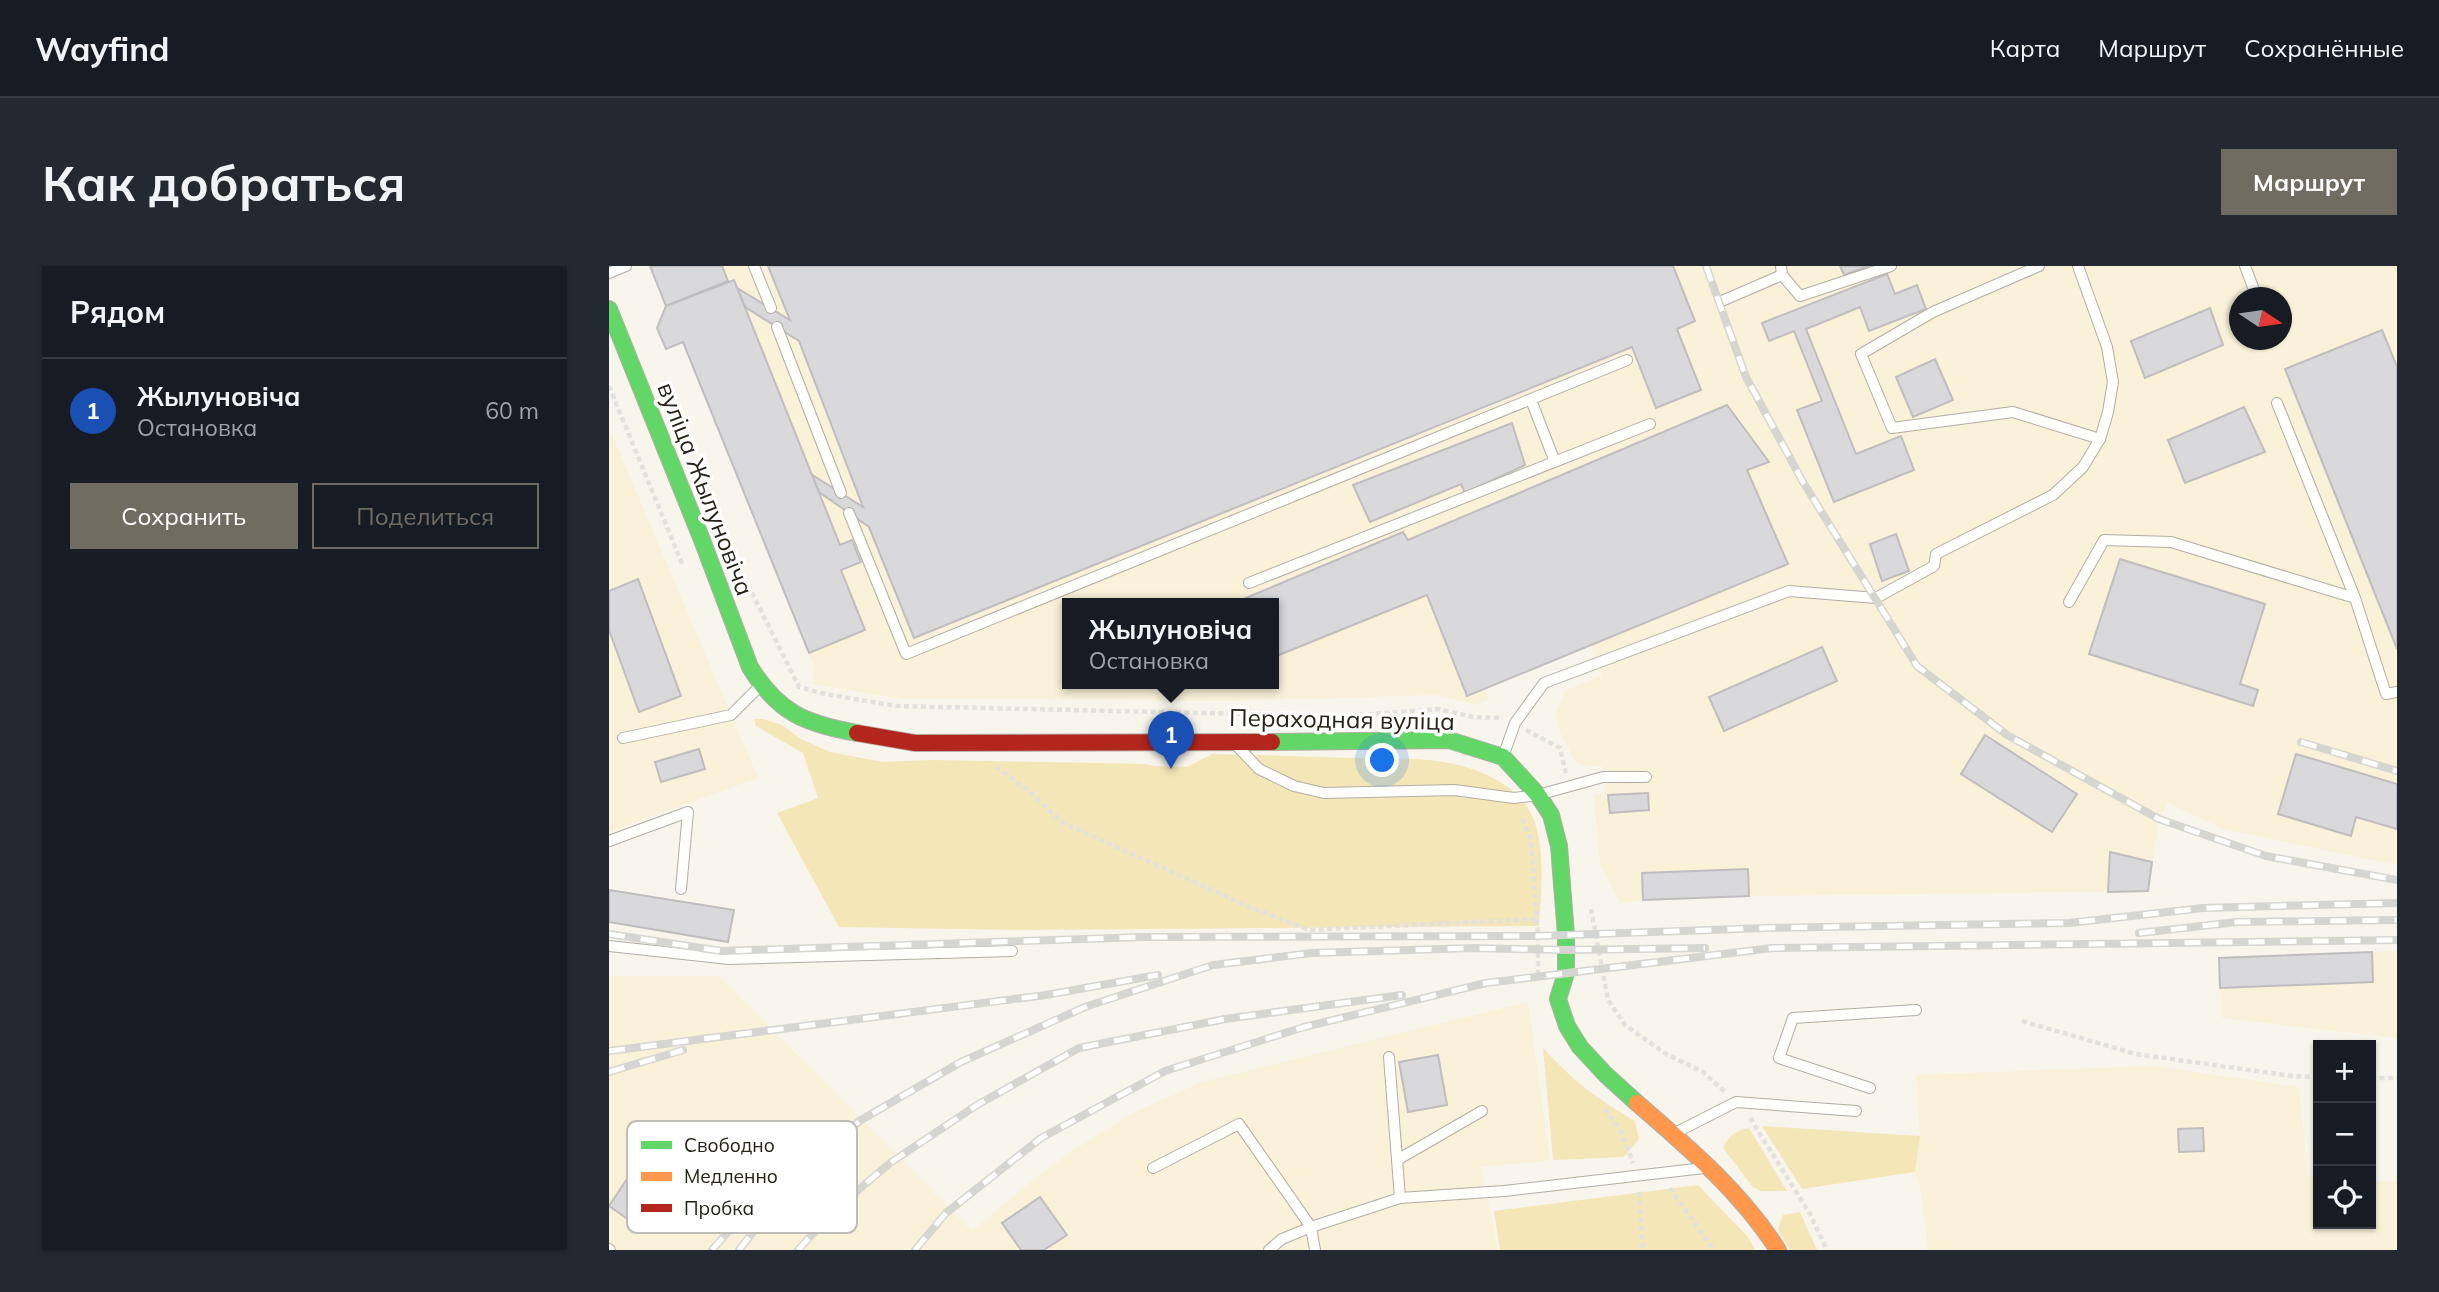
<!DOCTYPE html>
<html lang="ru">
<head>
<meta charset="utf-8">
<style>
  :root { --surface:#171b24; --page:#242831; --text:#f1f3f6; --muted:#9ea1a6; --line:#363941; --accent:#706c62 }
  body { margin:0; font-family:Mulish,sans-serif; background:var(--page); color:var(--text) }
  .controls { position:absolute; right:21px; bottom:21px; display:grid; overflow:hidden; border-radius:0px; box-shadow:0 2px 5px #0004 }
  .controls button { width:63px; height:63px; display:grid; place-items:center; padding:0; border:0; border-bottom:2px solid var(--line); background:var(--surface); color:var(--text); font:35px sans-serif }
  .compass { position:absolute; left:1620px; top:21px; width:63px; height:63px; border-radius:50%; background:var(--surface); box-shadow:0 2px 5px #0004; rotate:103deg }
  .you { position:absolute; left:774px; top:495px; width:24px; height:24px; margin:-18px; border:5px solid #fff; border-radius:50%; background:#1a73e8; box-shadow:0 0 0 10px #1a73e833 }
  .badge { display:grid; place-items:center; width:46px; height:46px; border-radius:50%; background:var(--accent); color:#fff; font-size:23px; font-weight:700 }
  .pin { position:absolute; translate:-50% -58px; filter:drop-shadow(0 2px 4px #0008) }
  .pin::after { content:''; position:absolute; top:37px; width:24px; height:21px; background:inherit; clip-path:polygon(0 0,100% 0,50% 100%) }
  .popup { position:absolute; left:453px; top:332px; width:217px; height:91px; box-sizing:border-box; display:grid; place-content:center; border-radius:0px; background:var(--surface); filter:drop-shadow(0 2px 5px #0005); font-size:23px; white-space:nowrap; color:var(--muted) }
  .popup b { font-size:26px; color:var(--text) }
  .popup::after { content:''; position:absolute; left:50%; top:100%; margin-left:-14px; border:14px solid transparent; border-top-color:var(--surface) }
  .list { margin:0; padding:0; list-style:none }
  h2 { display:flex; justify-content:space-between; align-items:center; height:91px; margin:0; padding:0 28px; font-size:30px }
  h2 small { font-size:23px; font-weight:400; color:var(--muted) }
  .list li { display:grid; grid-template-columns:46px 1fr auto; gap:21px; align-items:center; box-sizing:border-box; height:105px; padding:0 28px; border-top:2px solid var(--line) }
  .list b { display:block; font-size:26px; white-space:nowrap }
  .list p { margin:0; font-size:23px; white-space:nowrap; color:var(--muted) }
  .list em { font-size:23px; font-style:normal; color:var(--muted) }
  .actions { display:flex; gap:14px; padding:21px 28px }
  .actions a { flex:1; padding:16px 0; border:2px solid var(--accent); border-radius:0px; text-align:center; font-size:24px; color:var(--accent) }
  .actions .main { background:var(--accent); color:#fff }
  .icon { flex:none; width:38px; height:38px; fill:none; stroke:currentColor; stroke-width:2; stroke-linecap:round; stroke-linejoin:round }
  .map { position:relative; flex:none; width:1788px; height:984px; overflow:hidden; border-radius:0px }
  header { display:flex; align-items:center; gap:42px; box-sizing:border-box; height:98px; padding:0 35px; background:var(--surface); border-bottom:2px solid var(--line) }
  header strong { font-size:33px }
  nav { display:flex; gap:38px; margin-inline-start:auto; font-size:24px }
  .intro { display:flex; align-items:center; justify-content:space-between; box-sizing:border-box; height:168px; padding:0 42px }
  h1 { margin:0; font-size:49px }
  .button { padding:18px 32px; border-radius:0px; background:var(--accent); color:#fff; font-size:24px; font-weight:700 }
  main { display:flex; gap:42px; padding:0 42px }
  aside { flex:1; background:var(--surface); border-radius:0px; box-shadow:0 2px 5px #0004 }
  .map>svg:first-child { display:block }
</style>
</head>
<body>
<header>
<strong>Wayfind</strong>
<nav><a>Карта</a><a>Маршрут</a><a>Сохранённые</a></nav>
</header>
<div class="intro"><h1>Как добраться</h1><a class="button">Маршрут</a></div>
<main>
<aside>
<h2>Рядом<small></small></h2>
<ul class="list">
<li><span class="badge" style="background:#1a4fb4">1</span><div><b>Жылуновіча</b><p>Остановка</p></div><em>60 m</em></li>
</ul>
<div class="actions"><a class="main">Сохранить</a><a>Поделиться</a></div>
</aside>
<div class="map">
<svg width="1788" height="984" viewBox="0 0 1788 984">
  <rect width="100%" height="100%" fill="#f8f5ec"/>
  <!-- built -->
  <g fill="#f9f1d8" fill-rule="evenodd">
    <path d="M41,0H1788V599L1615,563L1559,537L1550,553L1539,625L1140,630L1034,634L1012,637L991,599L985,529L996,527L993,500H977L966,495L951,466L946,448L956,425L993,409L981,380L876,422L880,433L869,439L827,429L619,435L285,432L205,418V401L200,387L74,76ZM1630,32H1672V74H1630ZM459,337H665V417H459Z"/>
    <path d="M0,162L149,512L0,566Z"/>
    <path d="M1788,685V772L1613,752L1610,692Z"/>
    <path d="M0,710H110L363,965L420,917L462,886L524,847L593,816L919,736L941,894L872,901L889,984H0Z"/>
    <path d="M1545,800L1690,821L1699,910L1709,911V958H1762V915L1788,916V984H1319L1312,924L1306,906L1311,870L1307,809Z"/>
  </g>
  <!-- grass -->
  <g fill="#f5e6b8">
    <path d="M145,453H154L173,459L192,473L221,486L274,496L322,494L538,498L545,500L578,501L603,488C652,489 700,491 748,492C782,492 817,491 849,499C876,506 905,519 920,544C938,573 932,627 930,660L406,664L230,661L168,547L209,532L194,487L147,460Z"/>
    <path d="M934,782C964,815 987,832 1026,855L1030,873L1015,891L944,894Z"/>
    <path d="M1153,860L1311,870L1306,906L1193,923Z"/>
    <path d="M1140,862L1178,925H1152L1144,921L1114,882C1120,869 1126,865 1140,862Z"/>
    <path d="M1089,919L1139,971L1146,984H891L885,945Z"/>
    <path d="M1191,946L1208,984H1181L1169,964L1174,949Z"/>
  </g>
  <!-- building -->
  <g fill="#d9d8da" stroke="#bfbdbf" stroke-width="2">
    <path d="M41,0H113L119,15L57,40Z"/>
    <path d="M159,0H1064L1086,55L1068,63L1092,124L1047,142L1023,81L305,372L260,261L210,226L202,208L254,241L190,75L136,41L128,22L181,54Z"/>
    <path d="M1231,0H1260L1235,9Z"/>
    <path d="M1278,8L1286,28L1308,19L1317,43L1260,65L1251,41L1197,63L1247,188L1292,170L1305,204L1225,236L1188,144L1213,135L1185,65L1160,75L1153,57Z"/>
    <path d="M125,14L231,279L243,274L252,296L232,304L256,364L200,387L74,76L57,83L48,62L57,40Z"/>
    <path d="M1601,42L1614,79L1536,112L1522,75Z"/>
    <path d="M1773,64L1788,101V383L1676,103Z"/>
    <path d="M1326,93L1344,134L1304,151L1287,111Z"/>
    <path d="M1118,139L1160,196L1138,204L1179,298L858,430L818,329L665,391V337H625L794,266L799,274Z"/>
    <path d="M1635,141L1656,186L1576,217L1559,174Z"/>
    <path d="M903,157L916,199L856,227L852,218L761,256L744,219Z"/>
    <path d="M1287,268L1300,305L1273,315L1261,278Z"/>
    <path d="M1511,293L1656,338L1631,418L1649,424L1644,440L1480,388Z"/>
    <path d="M29,313L72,430L30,446L0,364V325Z"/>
    <path d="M1213,381L1228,415L1115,465L1100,431Z"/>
    <path d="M1376,469L1468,528L1443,566L1352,508Z"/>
    <path d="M90,483L96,503L52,516L46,496Z"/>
    <path d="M1687,488L1788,518V563L1747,551L1742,570L1669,548Z"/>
    <path d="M1039,527L1040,544L1001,547L999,529Z"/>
    <path d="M1501,586L1543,596L1539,625L1499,626Z"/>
    <path d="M1139,603L1140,630L1034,634L1033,607Z"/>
    <path d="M0,624L125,644L119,676L0,656Z"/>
    <path d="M1763,686L1764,716L1611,722L1610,692Z"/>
    <path d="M829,789L838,839L799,846L790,796Z"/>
    <path d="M1594,862L1595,885L1570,886L1569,863Z"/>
    <path d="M18,913L44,932L26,958L0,940Z"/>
    <path d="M431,931L458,969L435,984H412L393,957Z"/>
  </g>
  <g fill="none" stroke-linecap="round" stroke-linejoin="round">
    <defs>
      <g id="lane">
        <path d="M145,0L162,42"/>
        <path d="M1172,0L1173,9L1191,30L1282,0"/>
        <path d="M1430,0L1324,46L1252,88L1283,162L1404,146L1491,173"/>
        <path d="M1636,0L1648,32"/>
        <path d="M0,7L17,0"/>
        <path d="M1115,34L1173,9"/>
        <path d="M168,61L232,227"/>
        <path d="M922,134L946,196"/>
        <path d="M1668,137L1746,332"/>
        <path d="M240,247L297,388L1018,94"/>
        <path d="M640,317L1041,158"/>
        <path d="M1460,336L1495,274L1562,276L1746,332L1777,428L1788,426"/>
        <path d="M14,472L122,449L152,419"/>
        <path d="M628,480L650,503L685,520L715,527L845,524L905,532L929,529L994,511H1037"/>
        <path d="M894,491L906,457L935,417L1180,325L1267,332L1325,300L1327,288L1444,229L1474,201L1491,173L1499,146L1504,116L1498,81L1469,0"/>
        <path d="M0,575L79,546L72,623"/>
        <path d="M0,680L120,693L403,685"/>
        <path d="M780,791L791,932"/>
        <path d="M1261,822L1170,792L1184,752L1307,744"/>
        <path d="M1066,867L1127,836L1247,845"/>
        <path d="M788,894L873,845"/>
        <path d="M544,902L630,858L702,961L706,984"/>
        <path d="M0,983L1,984"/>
        <path d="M660,984L673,973L702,961L791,932L895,925L1095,902"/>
      </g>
      <g id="fast">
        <path d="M0,43L93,274L141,401C169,447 197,458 248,467"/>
        <path d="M663,476L840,474L894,491L929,529L942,549L950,580L957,669V707L949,733L958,760L971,781L997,809L1028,837"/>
      </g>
      <path id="slow" d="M1028,837C1080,882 1132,926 1169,984"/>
      <path id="jam" d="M248,467L306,477L663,476"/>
    </defs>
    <!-- lane casing -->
    <use href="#lane" stroke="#b1aea5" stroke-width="12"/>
    <!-- fast casing -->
    <use href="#fast" stroke="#b1aea5" stroke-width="18"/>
    <!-- slow casing -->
    <use href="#slow" stroke="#b1aea5" stroke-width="18"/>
    <!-- jam casing -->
    <use href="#jam" stroke="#b1aea5" stroke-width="18"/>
    <!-- path -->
    <g stroke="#e2e1de" stroke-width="4.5" stroke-dasharray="5 3.5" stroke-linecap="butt">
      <path d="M0,120L74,300"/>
      <path d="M139,319L190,421L216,428L287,440L682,449"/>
      <path d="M750,449L829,443L864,451L894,452"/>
      <path d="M917,464L951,482L957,508"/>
      <path d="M387,501L419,524L454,557L636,639L700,664L927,653"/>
      <path d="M913,553L922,573L929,670V713"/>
      <path d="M982,643L999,734L1016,759L1057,788L1094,806L1116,826"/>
      <path d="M1413,755L1527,788L1683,810L1709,811"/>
      <path d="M1762,812H1788"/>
      <path d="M996,843L1012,865L1024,897"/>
      <path d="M1141,852L1201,948L1218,984"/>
      <path d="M1061,922L1105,984"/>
      <path d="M1030,926L1034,984"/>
    </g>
    <!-- lane -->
    <use href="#lane" stroke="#fefefc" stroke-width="10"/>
    <!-- fast -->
    <use href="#fast" stroke="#63d668" stroke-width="16"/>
    <!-- slow -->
    <use href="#slow" stroke="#ff974d" stroke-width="16"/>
    <!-- jam -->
    <use href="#jam" stroke="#b3261e" stroke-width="16"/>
    <defs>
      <g id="rail">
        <path d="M1097,0L1137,111L1194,216L1308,400L1398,469L1550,553L1657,590L1788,614"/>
        <path d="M1692,476L1788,505"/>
        <path d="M1530,667L1628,656L1788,654"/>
        <path d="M0,668L112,685L536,671L929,670L1157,662L1460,657L1594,642L1788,637"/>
        <path d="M0,785L437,729L549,709"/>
        <path d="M0,806L74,784"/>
        <path d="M103,984C139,943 174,904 221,875"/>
        <path d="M130,984L155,952L239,864L252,854L352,796L476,741L604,699L703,687L864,682L956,684L1096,682"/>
        <path d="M189,984L228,942L281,897L368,839L470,782L616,753L793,729"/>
        <path d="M306,984L337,947L432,872L556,805L695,761L877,717L1163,682L1788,674"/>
      </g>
    </defs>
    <!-- rail casing -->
    <use href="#rail" stroke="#d5d5d2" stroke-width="8"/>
    <!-- rail -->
    <use href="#rail" stroke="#fff" stroke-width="5" stroke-dasharray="16" stroke-linecap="butt"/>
  </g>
  <g text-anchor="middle" stroke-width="7" stroke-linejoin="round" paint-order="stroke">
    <!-- street labels -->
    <g font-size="24" fill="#262217" stroke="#fff">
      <text transform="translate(96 223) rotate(69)" y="8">вуліца Жылуновіча</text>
      <text transform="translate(733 454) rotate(1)" y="8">Пераходная вуліца</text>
    </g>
  </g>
  <!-- legend -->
  <rect x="18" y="855" width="230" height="112" rx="10" fill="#fff" stroke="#bebdb9" stroke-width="2"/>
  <rect x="32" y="875" width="31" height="8" fill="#63d668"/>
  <rect x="32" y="906" width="31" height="9" fill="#ff974d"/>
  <rect x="32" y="938" width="31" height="8" fill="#b3261e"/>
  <g font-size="19" fill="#262217">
    <text x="75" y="886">Свободно</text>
    <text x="75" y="917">Медленно</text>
    <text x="75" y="949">Пробка</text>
  </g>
</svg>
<div class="controls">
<button>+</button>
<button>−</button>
<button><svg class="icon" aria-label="locate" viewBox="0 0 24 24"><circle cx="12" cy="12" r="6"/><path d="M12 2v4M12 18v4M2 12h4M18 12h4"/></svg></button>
</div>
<svg class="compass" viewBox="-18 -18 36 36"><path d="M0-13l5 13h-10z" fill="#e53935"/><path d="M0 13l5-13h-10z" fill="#9ea1a6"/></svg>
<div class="you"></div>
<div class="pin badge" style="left:562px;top:503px;background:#1a4fb4">1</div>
<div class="popup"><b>Жылуновіча</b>Остановка</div>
</div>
</main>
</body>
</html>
